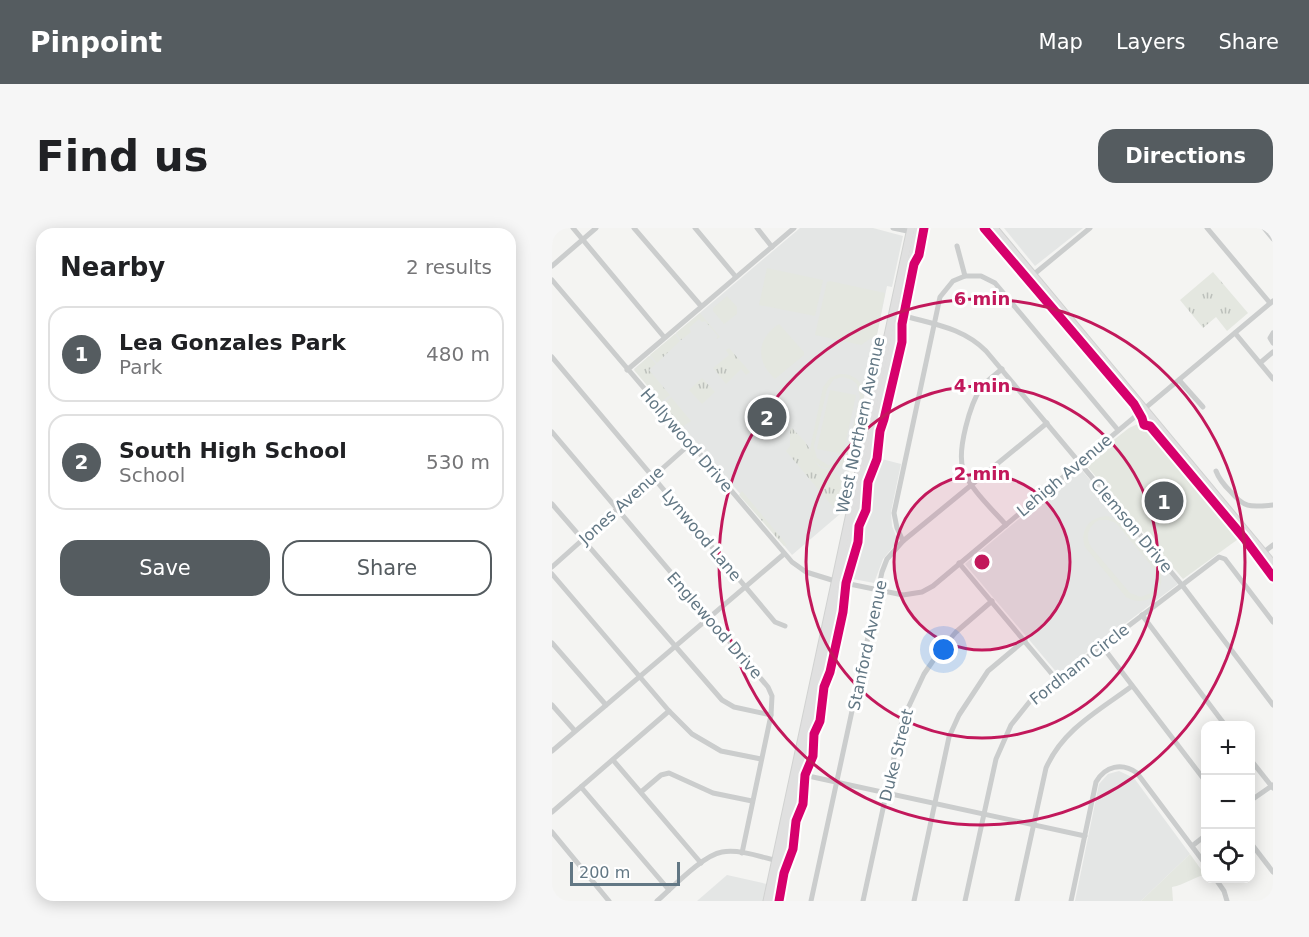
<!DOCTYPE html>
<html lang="en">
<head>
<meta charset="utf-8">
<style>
  :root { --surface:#fff; --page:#f6f6f6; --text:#202124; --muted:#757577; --line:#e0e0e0; --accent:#555c60 }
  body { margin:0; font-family:"DejaVu Sans",sans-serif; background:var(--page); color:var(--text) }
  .controls { position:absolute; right:18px; bottom:18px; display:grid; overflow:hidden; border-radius:12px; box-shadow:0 3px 15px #0003 }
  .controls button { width:54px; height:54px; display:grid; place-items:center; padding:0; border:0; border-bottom:2px solid var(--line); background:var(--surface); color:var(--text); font:30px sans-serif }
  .scale { position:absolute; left:18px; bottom:15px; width:110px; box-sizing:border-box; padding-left:6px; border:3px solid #627784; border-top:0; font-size:16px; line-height:21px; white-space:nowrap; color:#627784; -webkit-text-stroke:4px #fff; paint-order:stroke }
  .you { position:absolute; left:392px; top:422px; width:21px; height:21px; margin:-15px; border:4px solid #fff; border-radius:50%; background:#1a73e8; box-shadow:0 0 0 9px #1a73e833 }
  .badge { display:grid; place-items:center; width:39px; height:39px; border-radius:50%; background:var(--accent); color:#fff; font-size:20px; font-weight:700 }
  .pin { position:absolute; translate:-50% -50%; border:3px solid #fff; box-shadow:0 2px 6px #0006 }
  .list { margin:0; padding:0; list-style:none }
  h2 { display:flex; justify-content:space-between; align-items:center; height:78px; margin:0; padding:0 24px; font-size:26px }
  h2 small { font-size:20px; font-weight:400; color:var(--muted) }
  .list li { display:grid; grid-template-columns:39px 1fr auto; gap:18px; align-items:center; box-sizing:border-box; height:96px; margin:0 12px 12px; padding:0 12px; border:2px solid var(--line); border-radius:18px }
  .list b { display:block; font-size:22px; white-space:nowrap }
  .list p { margin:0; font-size:20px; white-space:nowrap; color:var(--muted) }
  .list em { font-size:20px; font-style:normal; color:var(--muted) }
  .actions { display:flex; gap:12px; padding:18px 24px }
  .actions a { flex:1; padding:14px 0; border:2px solid var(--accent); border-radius:18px; text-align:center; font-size:21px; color:var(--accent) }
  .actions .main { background:var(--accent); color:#fff }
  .icon { flex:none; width:33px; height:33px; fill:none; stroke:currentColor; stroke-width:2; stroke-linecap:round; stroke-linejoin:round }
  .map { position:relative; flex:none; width:721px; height:673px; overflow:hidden; border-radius:18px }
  header { display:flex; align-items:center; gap:36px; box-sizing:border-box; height:84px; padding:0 30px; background:var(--accent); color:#fff }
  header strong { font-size:28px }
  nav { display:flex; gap:33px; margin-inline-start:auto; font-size:21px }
  .intro { display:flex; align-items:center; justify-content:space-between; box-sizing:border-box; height:144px; padding:0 36px }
  h1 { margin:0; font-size:42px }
  .button { padding:15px 27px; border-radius:18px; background:var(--accent); color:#fff; font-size:21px; font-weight:700 }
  main { display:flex; gap:36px; padding:0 36px }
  aside { flex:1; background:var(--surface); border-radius:18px; box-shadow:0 3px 15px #0003 }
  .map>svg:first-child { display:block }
</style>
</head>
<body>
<header>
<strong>Pinpoint</strong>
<nav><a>Map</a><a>Layers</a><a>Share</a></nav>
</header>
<div class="intro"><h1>Find us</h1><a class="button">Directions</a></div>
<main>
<aside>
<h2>Nearby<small>2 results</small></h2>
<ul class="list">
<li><span class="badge">1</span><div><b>Lea Gonzales Park</b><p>Park</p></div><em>480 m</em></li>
<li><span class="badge">2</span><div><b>South High School</b><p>School</p></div><em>530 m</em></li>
</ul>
<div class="actions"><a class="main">Save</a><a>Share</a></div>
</aside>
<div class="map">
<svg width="721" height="673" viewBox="0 0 721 673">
  <defs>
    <pattern id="grass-tufts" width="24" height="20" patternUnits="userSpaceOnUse" patternTransform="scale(1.5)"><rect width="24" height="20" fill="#e4e7e0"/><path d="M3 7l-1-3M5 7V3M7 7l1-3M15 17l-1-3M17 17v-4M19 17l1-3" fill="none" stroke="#bcc0bb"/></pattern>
  </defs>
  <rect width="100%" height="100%" fill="#f4f4f2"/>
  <!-- built -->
  <g fill="#e4e6e5">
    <path d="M248,0H321L351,8L340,59L335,58L288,286L240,327L82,141Z"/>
    <path d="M452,0H531L483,38Z"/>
    <path d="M326,230L349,236L339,284L340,298L346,313L331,331L322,355L301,351Z"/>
    <path d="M528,240L626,356L506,446L413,336Z"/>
    <path d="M567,543L582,550L638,626L589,673H523L547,556L556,546Z"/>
    <path d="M175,647L215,656L211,673H145Z"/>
  </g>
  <!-- grass -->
  <g fill="url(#grass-tufts)">
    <path d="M661,44L696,85L675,103L664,89L651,100L628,72Z"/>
    <path d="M148,85L168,109L164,111L166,108L153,93L150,94L147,91L137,100L139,104L129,112L124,105Z"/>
    <path d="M123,106L128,113L105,135L98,127Z"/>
    <path d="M177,120L198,144L194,147L189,141L174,156L161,140L177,127L174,122Z"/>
    <path d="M97,128L104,136L97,142L118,167L109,174L82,142Z"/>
    <path d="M150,150L163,164L150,176L137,162Z"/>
    <path d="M119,169L139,193L130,199L111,176Z"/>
    <path d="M240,200C245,206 254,213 257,220C264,233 262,241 281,242L291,253L286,274L281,279L234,223L238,218V202Z"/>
    <path d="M190,263L235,317L232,318L187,267Z"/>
  </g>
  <!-- park -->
  <g fill="#e4e7e0" fill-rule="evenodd">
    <path d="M215,40L271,52L263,88L207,77Z"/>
    <path d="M278,53L333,65L325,106L309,117L263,107L275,54Z"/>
    <path d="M175,68L185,79V86L172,96L161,83V80Z"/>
    <path d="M227,96L252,124V127L223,151C203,133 205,110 227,96Z"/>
    <path d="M287,146C301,145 310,152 312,166L296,242L292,241L293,236C278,246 261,239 258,221L271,159L278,150ZM291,149L300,152L305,156L308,168L295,226L287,235L276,237L265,230L262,218L275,161L282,151Z"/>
    <path d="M278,162L304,167L291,226L265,221Z"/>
    <path d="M588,195L595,196L689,309L631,351L534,237L535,233L577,200Z"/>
    <path d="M556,288L569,295L608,342C615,364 594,381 574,369L533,319C527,302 538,288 556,288ZM547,292H556L564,295L603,342L605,354L599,365L589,369L578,365L539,319C533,308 536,298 547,292Z"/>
    <path d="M638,626L653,647C641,649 633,657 620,659L621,673H589Z"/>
  </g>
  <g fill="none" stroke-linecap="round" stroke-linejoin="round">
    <defs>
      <g id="major">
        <path d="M442,0L721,336"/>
        <path d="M215,673L359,0"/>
        <path d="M221,673L366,0"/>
      </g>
    </defs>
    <!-- major casing -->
    <use href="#major" stroke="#d1d2d1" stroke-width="9"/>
    <!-- minor -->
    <g stroke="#cbcdcd" stroke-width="5">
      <path d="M21,0L112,109"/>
      <path d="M82,0L149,78"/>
      <path d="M143,0L184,49"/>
      <path d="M205,0L220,19"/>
      <path d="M341,0L360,4"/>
      <path d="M655,0L718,75"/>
      <path d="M712,0L721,11"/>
      <path d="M0,38L44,0"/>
      <path d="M481,47L538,0"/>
      <path d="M413,48H429L443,55L566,202"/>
      <path d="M0,52L240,334L254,344L283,353L351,367L370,364L381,358L721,73"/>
      <path d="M346,86C378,96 409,98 434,123L630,357L721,477"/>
      <path d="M683,105L721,151"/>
      <path d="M721,105L718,110L721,115"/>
      <path d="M0,129L223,394L233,398"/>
      <path d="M708,135L721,124"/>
      <path d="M450,141C443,147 434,153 429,160C418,176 405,222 411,241C417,260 441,282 454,297"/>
      <path d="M75,142L242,0"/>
      <path d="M627,152L651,179"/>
      <path d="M0,204L216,459L220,468L219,487L190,625"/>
      <path d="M664,243C667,251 672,257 678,263C693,281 699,279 721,277"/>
      <path d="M0,276L170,472L182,479L219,487"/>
      <path d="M351,313L345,300L342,285L388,69L401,53L413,48L405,18"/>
      <path d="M712,324L721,317"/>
      <path d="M407,335L505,452"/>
      <path d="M0,339L139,215"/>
      <path d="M0,346L117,483L140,506L169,523L209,531"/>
      <path d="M590,387L673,497"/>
      <path d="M0,415L54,477"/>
      <path d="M550,418L654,554"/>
      <path d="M0,477L23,503"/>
      <path d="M0,523L232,326"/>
      <path d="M698,531L721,560"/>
      <path d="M61,532L149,635"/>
      <path d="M247,546L533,608"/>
      <path d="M29,559L117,662"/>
      <path d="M89,564L109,547L117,545L161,565L200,573"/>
      <path d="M698,573L721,557"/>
      <path d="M0,584L117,483"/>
      <path d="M0,604L57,673"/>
      <path d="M698,614L721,644"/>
      <path d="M640,618L654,607"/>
      <path d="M663,650L672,663L675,673"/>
      <path d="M105,673C120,660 151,627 170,624C188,621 209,629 226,633"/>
      <path d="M259,673L330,344L335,331L351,313L495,195"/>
      <path d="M311,673L350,493L372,446L387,424L404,404L440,373"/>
      <path d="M362,673L397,509L407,487L436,443L473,412"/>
      <path d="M413,673L444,531L459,497L479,472L667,329L673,331L721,394"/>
      <path d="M465,673L494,540C511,501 548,482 580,458"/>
      <path d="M519,673L544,554C553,538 570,534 585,545L654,637"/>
    </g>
    <!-- major -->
    <use href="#major" stroke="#e0e0e0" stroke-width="7"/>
    <defs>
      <g id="cycleway">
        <path d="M432,0L582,176L590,190L592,197L598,198L692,310L721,349"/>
        <path d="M227,673L232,645L241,621L244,593L251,576L253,547L261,528L262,506L268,493L272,459L278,444L291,384L294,355L306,314L307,298L314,282L316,254L325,231L328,203L332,191L350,114V96L362,36L367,27L372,0"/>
      </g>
    </defs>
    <!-- cycleway casing -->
    <use href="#cycleway" stroke="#fff" stroke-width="13"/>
    <!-- cycleway -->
    <use href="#cycleway" stroke="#d6006c" stroke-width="9"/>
  </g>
  <!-- distance rings -->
  <circle cx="430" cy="334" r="88" fill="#c2185b" fill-opacity=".12"/>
  <g fill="none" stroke="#c2185b" stroke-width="3">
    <circle cx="430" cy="334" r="88"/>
    <circle cx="430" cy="334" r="176"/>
    <circle cx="430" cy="334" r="263"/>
  </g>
  <g text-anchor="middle" stroke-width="6" stroke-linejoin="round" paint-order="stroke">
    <!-- street labels -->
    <g font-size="16" fill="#627784" stroke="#fff">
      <text transform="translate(308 197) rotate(-78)" y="6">West Northern Avenue</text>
      <text transform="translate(135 212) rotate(49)" y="6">Hollywood Drive</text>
      <text transform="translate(512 247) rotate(-40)" y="6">Lehigh Avenue</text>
      <text transform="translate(69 277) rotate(-42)" y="6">Jones Avenue</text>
      <text transform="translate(580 297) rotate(50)" y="6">Clemson Drive</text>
      <text transform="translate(150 307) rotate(50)" y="6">Lynwood Lane</text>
      <text transform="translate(163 397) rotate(49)" y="6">Englewood Drive</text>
      <text transform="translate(315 417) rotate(-78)" y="6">Stanford Avenue</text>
      <text transform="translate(527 436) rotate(-38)" y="6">Fordham Circle</text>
      <text transform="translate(344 527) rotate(-76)" y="6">Duke Street</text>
    </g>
  </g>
  <circle cx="430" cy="334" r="9" fill="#c2185b" stroke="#fff" stroke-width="3"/>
  <g font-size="18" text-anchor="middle" font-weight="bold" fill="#c2185b" stroke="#fff" stroke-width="6" stroke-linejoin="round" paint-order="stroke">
    <text x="430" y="77">6 min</text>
    <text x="430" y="164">4 min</text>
    <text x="430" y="252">2 min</text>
  </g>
</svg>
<div class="controls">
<button>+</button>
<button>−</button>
<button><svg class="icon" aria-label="locate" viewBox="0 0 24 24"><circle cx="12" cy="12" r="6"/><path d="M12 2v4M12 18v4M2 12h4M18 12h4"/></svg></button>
</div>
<div class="scale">200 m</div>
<div class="you"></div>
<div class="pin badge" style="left:612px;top:273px">1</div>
<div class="pin badge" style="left:215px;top:189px">2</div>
</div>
</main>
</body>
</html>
